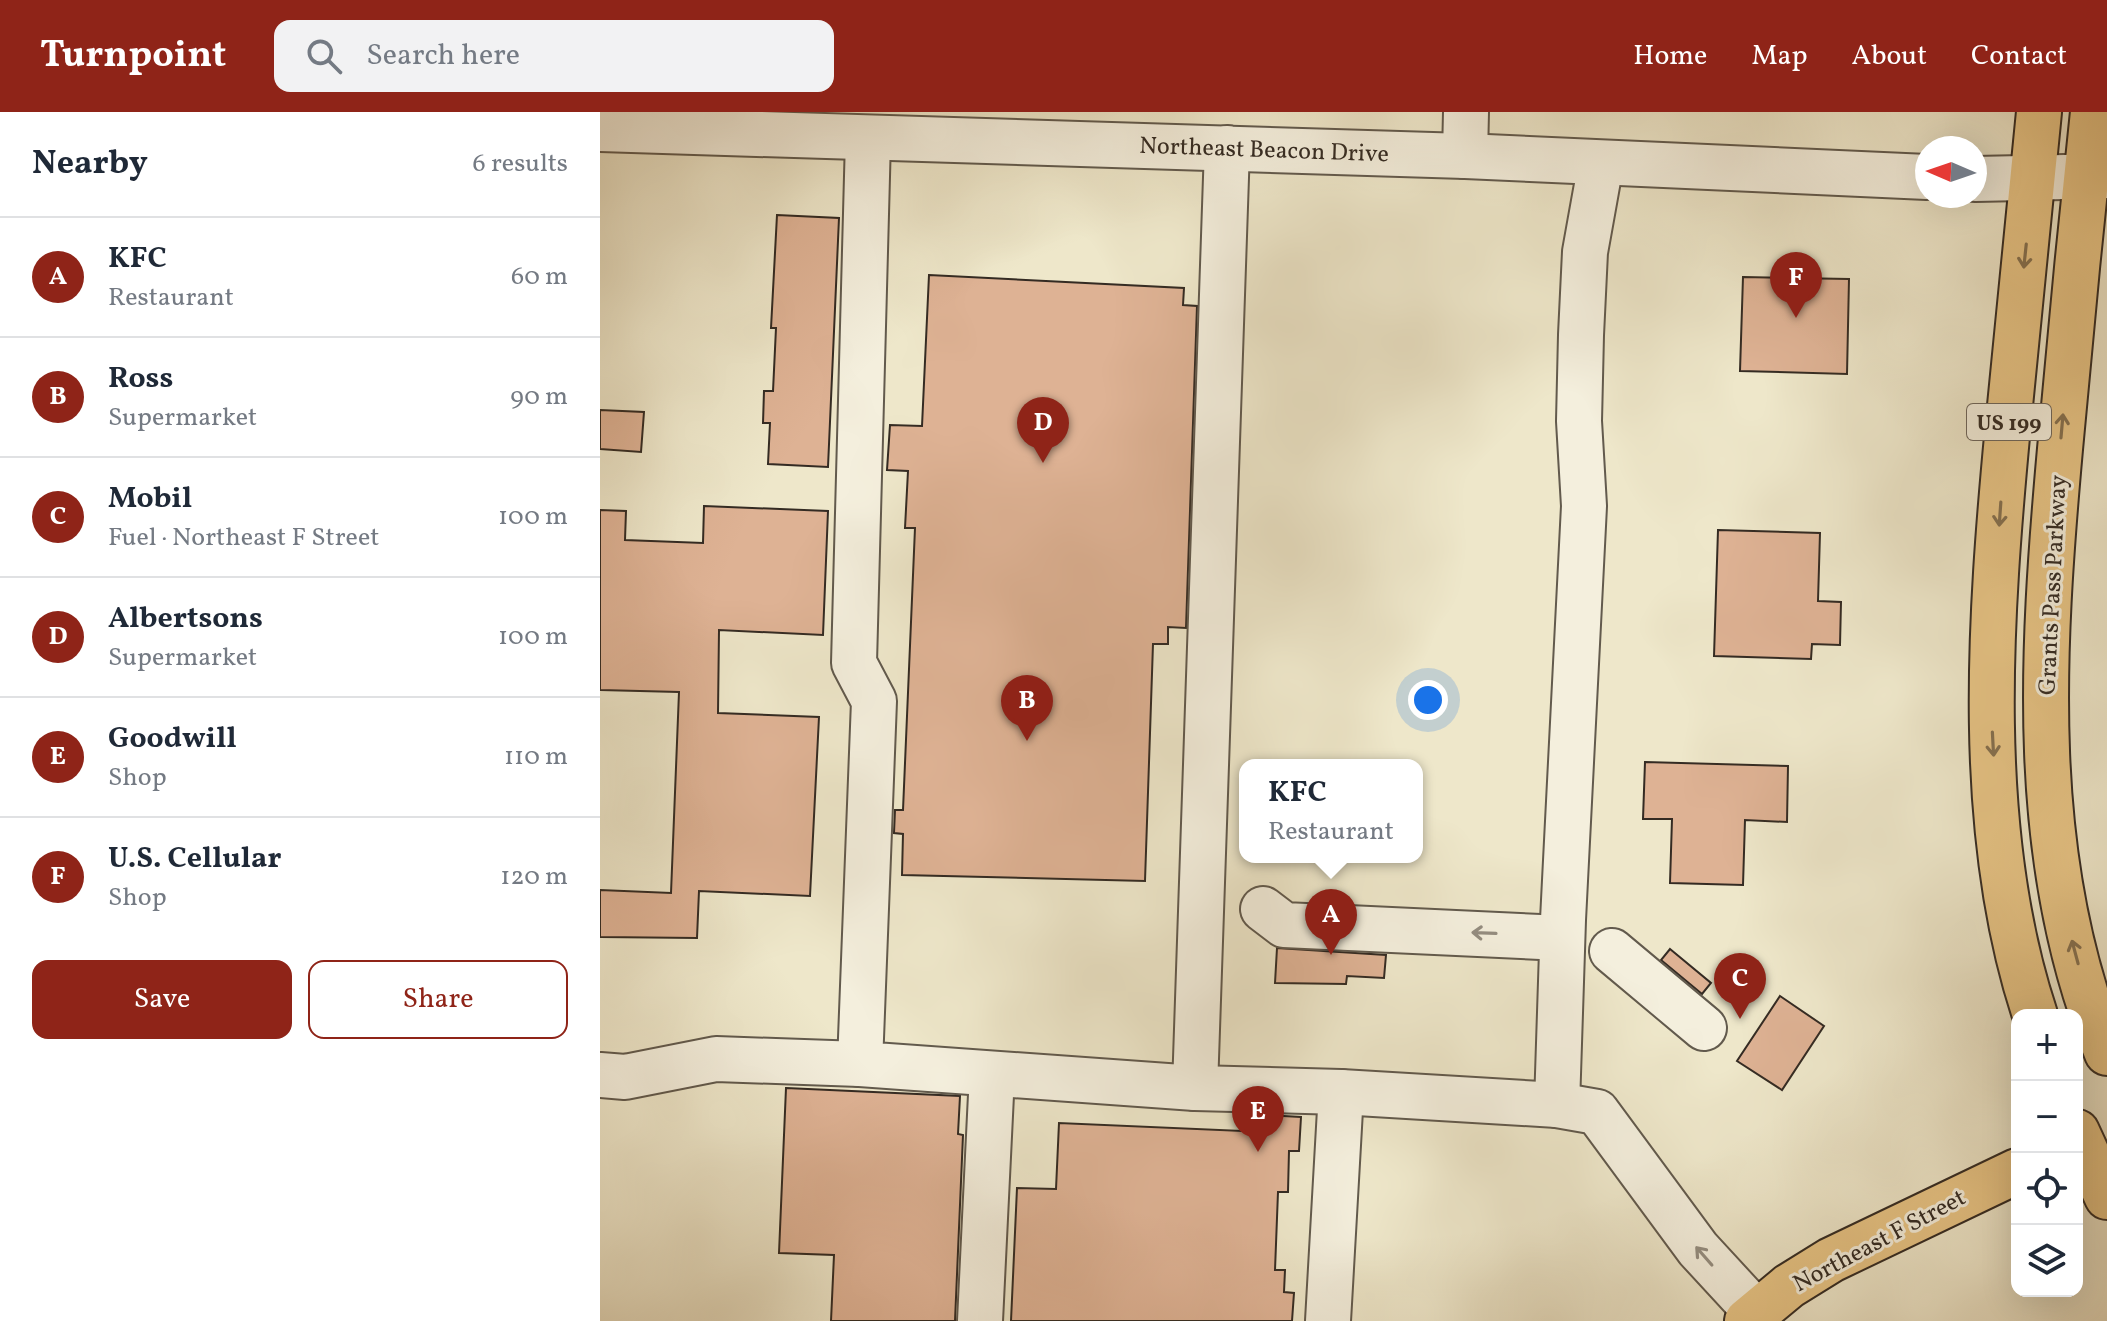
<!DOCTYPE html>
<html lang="en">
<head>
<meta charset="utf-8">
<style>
  :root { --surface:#fff; --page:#f2f2f3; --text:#1f2937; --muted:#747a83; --line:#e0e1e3; --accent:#8f2418 }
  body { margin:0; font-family:Vollkorn,serif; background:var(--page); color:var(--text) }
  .controls { position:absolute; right:24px; bottom:24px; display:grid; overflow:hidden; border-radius:16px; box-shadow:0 8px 32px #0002 }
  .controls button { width:72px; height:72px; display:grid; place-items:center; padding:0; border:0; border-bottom:2px solid var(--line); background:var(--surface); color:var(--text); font:40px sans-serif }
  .compass { position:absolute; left:1315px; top:24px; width:72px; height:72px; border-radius:50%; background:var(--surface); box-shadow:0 8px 32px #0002; rotate:272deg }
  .you { position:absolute; left:828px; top:588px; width:28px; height:28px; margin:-20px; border:6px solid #fff; border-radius:50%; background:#1a73e8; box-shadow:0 0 0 12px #1a73e833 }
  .badge { display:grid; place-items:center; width:52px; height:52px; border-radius:50%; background:var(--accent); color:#fff; font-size:26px; font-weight:700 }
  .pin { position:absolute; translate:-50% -66px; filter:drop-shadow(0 2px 4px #0008) }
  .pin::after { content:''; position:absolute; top:42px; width:28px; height:24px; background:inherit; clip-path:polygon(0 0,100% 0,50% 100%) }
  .popup { position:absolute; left:639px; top:647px; width:184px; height:104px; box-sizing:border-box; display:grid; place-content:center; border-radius:16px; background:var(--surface); filter:drop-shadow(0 2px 6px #0005); font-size:26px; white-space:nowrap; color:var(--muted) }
  .popup b { font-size:30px; color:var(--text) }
  .popup::after { content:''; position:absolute; left:50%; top:100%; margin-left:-16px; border:16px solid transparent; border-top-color:var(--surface) }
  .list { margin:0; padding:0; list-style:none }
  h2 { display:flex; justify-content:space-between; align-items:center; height:104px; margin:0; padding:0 32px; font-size:34px }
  h2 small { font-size:26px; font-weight:400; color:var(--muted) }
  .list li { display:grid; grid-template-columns:52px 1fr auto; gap:24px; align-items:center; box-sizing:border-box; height:120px; padding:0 32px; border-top:2px solid var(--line) }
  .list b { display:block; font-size:30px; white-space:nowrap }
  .list p { margin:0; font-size:26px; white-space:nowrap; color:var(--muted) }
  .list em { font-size:26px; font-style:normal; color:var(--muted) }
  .actions { display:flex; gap:16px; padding:24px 32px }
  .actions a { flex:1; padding:18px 0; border:2px solid var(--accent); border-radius:16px; text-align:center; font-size:28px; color:var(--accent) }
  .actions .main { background:var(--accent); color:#fff }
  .icon { flex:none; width:44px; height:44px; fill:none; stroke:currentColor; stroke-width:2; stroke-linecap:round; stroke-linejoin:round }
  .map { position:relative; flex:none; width:1507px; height:1209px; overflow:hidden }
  header { display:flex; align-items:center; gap:48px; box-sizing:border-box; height:112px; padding:0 40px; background:var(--accent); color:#fff }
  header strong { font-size:38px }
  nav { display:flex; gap:44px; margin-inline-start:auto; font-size:28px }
  .search { width:560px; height:72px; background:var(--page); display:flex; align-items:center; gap:20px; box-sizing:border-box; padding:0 28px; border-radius:16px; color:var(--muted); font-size:30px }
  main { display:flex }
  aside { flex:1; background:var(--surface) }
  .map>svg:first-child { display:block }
</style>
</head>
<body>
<header>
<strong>Turnpoint</strong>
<div class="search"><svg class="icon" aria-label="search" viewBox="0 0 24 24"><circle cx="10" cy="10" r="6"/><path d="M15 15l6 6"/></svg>Search here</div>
<nav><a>Home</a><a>Map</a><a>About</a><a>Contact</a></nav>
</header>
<main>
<aside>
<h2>Nearby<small>6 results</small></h2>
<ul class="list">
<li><span class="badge">A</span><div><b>KFC</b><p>Restaurant</p></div><em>60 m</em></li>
<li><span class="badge">B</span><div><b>Ross</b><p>Supermarket</p></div><em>90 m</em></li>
<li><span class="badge">C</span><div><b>Mobil</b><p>Fuel · Northeast F Street</p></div><em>100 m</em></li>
<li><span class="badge">D</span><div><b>Albertsons</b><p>Supermarket</p></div><em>100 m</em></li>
<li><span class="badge">E</span><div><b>Goodwill</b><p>Shop</p></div><em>110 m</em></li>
<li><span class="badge">F</span><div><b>U.S. Cellular</b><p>Shop</p></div><em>120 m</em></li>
</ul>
<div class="actions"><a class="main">Save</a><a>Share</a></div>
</aside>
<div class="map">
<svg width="1507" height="1209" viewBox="0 0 1507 1209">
  <rect width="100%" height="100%" fill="#eee7ca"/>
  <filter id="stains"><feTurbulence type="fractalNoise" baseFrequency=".0025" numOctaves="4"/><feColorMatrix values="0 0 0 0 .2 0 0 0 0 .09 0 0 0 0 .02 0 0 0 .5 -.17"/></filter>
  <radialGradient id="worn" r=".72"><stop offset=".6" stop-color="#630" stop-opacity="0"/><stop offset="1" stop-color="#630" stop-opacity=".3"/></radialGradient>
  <!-- building -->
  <g fill="#deb294" stroke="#342b23" stroke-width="2">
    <path d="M177,103L239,106L228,355L168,352L170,311H163L164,279H173L176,216H171Z"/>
    <path d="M329,163L584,176L583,193L597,194L586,516L568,515V532H553L545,769L302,763L303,722L294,721L295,698H303L315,416H305L308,359L287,358L290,313L322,314Z"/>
    <path d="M1143,165L1249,167L1247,262L1140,259Z"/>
    <path d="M0,298L44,300L41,340L0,337Z"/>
    <path d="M104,394L228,399L223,523L119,518L118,601L219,605L210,784L99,779L97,826L0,825V778L71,781L79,580L0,578V398L26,399L25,428L103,431Z"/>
    <path d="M1118,418L1220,421L1218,489L1241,490L1240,533L1212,532L1211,547L1114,544Z"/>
    <path d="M1045,650L1188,654L1187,710L1145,708L1143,773L1070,771L1072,707H1043Z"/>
    <path d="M677,836L786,843L784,866L747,864L746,872L675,871Z"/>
    <path d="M1070,837L1111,871L1102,882L1061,848Z"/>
    <path d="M1180,884L1224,914L1182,978L1137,949Z"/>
    <path d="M186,976L360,984L358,1022L363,1023L355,1209H231L234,1143L179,1141Z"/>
    <path d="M665,1003L701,1005L699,1039H689L688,1080H678L675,1158H685L684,1180L694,1181L692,1209H411L417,1076L456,1077L459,1011L665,1020Z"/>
  </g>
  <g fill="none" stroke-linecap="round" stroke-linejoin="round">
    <defs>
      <g id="minor">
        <path d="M0,17L865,44L1327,65"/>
        <path d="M268,27L254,551L274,589L260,952L595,976L627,36"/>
        <path d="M865,44L866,0"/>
        <path d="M1375,67L1507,64"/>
        <path d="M663,797L684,813L962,826"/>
        <path d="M1012,839L1104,916"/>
        <path d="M0,963L25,965L116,947L260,952"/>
        <path d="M595,976L741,980L957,993L963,808L984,394L979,309L981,223L985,140L1001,51"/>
        <path d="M957,993L997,1000L1098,1137L1157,1201"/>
        <path d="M380,1209L392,962"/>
        <path d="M728,1209L741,980"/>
      </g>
      <path id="major" d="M1147,1209L1189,1174L1231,1148L1417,1059"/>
      <g id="highway">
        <path d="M1493,0C1481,112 1470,225 1460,337C1442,538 1428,750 1507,941"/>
        <path d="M1435,903C1374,719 1390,504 1408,314C1418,209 1429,105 1439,0"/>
        <path d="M1477,1020L1507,1085"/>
      </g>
    </defs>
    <!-- minor casing -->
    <use href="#minor" stroke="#625a4d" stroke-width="48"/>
    <!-- major casing -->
    <use href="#major" stroke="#342b23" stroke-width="48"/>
    <!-- highway casing -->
    <use href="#highway" stroke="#342b23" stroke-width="48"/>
    <!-- minor -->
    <use href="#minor" stroke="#f4efdd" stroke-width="44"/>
    <!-- major -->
    <use href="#major" stroke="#e7c485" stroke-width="44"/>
    <!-- highway -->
    <use href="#highway" stroke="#e7c485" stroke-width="44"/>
  </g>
  <!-- one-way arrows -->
  <defs><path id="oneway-shaft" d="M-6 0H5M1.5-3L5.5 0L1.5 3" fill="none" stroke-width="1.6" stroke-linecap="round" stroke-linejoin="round" transform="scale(2)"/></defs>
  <g stroke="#85704f">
    <use href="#oneway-shaft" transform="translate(1425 144) rotate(96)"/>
    <use href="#oneway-shaft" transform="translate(1462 314) rotate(-85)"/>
    <use href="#oneway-shaft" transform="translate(1400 402) rotate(94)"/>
    <use href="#oneway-shaft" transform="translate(1393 632) rotate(87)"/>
    <use href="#oneway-shaft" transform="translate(1475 840) rotate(-105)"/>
  </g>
  <g stroke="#948d80">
    <use href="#oneway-shaft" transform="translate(884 821) rotate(-178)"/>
    <use href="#oneway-shaft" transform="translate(1104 1144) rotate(-131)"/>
  </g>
  <g text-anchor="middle" stroke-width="6" stroke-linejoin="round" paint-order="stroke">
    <!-- shield labels -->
    <rect fill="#f4efdd" stroke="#6e665b" stroke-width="2" x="1367" y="292" width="84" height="36" rx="6"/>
    <g font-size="22" font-weight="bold" fill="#342b23">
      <text x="1409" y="318">US 199</text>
    </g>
    <!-- street labels -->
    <g font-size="24" fill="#342b23" stroke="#f4efdd">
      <text transform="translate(664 37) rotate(2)" y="8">Northeast Beacon Drive</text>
      <text transform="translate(1452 473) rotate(-87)" y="8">Grants Pass Parkway</text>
      <text transform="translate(1279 1128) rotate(-28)" y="8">Northeast F Street</text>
    </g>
  </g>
  <rect width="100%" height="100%" filter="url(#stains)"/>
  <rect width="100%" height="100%" fill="url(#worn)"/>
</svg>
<div class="controls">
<button>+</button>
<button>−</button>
<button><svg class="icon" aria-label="locate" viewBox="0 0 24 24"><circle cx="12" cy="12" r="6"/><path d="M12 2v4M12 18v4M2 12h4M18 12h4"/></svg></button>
<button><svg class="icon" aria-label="layers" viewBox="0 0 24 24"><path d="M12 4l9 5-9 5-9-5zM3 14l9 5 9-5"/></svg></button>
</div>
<svg class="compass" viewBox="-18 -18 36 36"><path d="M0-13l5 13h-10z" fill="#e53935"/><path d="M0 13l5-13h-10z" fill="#747a83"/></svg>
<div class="you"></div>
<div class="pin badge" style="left:731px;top:843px">A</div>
<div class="popup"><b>KFC</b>Restaurant</div>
<div class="pin badge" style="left:427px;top:629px">B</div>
<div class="pin badge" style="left:1140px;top:907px">C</div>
<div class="pin badge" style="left:443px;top:351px">D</div>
<div class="pin badge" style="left:658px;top:1040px">E</div>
<div class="pin badge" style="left:1196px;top:206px">F</div>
</div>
</main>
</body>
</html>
